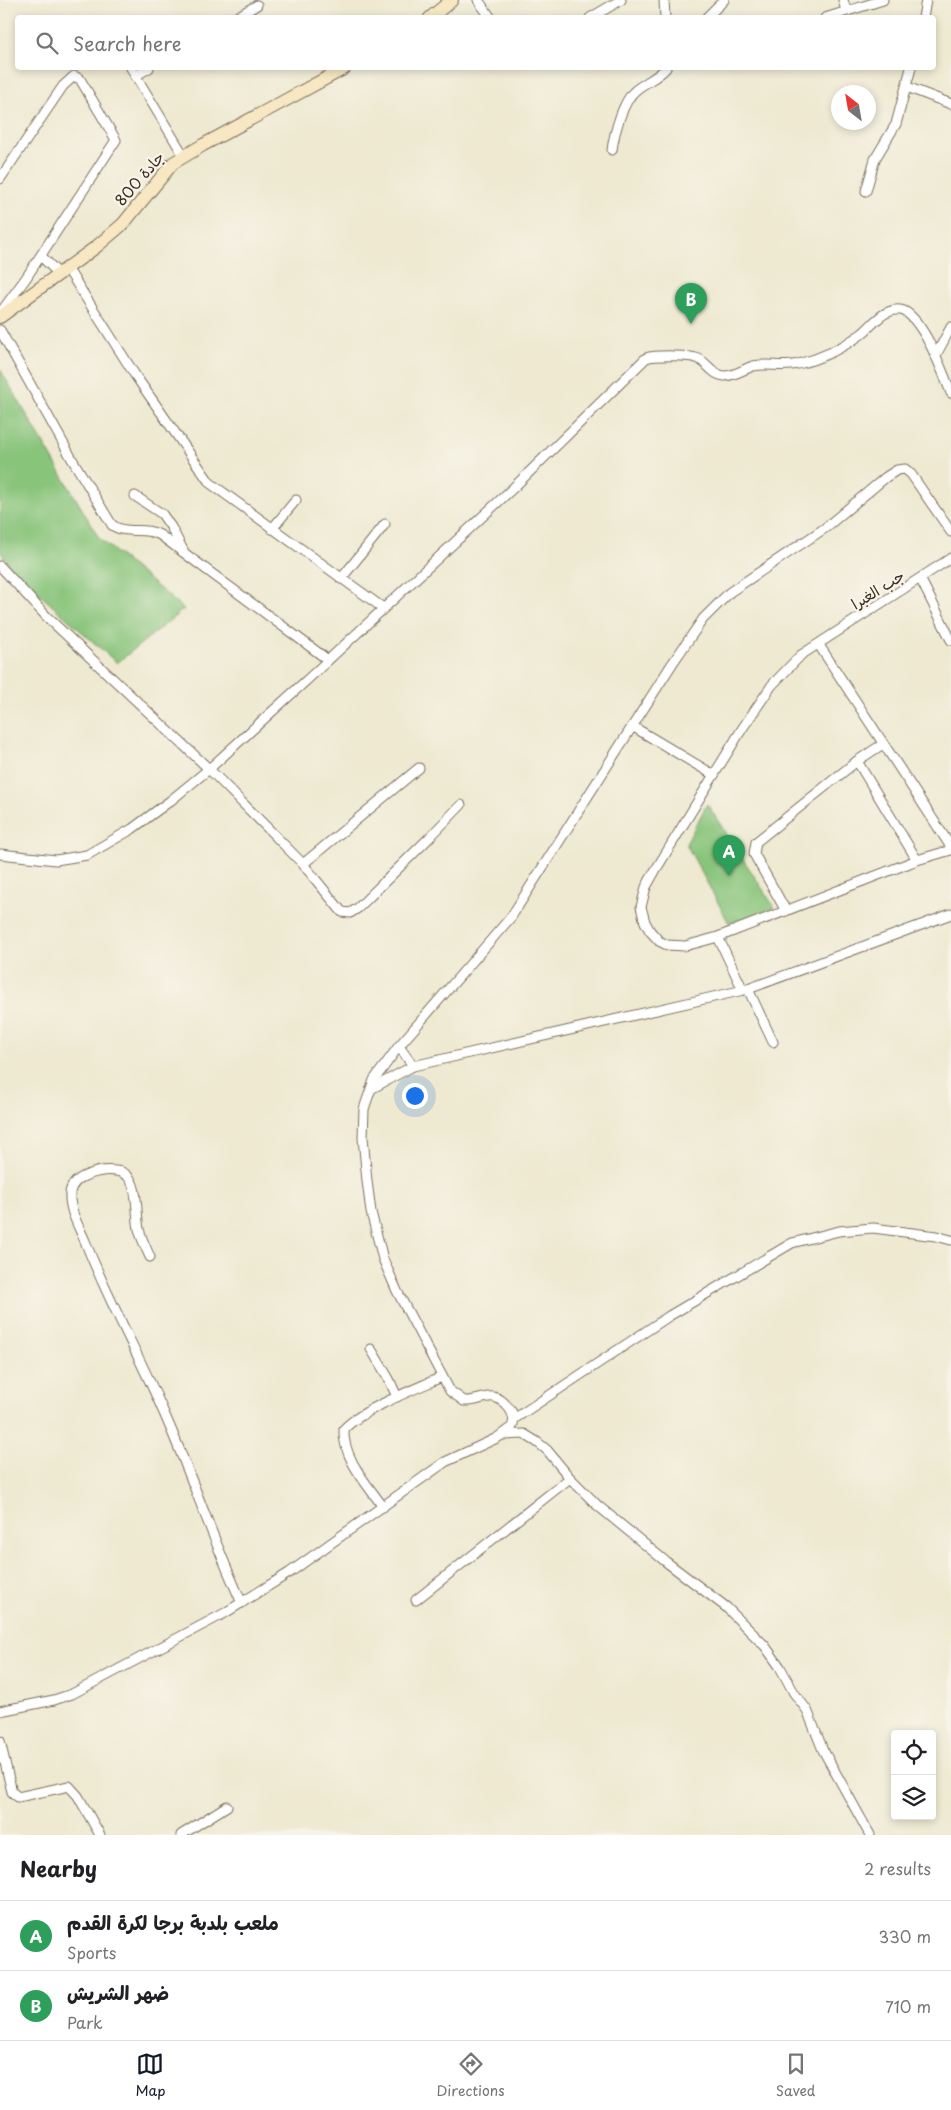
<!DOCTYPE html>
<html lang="en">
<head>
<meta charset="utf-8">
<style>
  :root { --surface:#fff; --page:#f2f2f2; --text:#202124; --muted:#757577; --line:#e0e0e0; --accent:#111827 }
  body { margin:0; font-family:"Playpen Sans","Playpen Sans Arabic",sans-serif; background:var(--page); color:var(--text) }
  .controls { position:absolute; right:15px; bottom:15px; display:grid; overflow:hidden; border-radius:5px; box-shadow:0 2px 8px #0003 }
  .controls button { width:45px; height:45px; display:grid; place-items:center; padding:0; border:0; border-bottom:1px solid var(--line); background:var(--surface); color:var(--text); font:25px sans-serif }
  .compass { position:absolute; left:831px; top:85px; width:45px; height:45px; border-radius:50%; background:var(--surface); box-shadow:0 2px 8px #0003; rotate:329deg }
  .you { position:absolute; left:414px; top:1095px; width:18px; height:18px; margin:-12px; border:4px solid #fff; border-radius:50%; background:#1a73e8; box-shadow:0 0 0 8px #1a73e833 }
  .badge { display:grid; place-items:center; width:32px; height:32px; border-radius:50%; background:var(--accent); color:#fff; font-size:16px; font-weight:700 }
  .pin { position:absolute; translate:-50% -41px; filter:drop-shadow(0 1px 2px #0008) }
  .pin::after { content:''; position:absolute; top:26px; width:18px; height:15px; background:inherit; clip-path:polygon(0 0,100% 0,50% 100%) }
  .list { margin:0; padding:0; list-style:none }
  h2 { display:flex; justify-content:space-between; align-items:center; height:65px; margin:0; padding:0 20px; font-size:21px }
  h2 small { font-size:16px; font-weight:400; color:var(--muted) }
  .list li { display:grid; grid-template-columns:32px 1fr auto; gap:15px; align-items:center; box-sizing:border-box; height:70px; padding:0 20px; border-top:1px solid var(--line) }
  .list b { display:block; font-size:19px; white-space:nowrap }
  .list p { margin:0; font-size:16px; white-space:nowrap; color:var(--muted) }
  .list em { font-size:16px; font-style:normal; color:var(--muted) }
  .icon { flex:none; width:28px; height:28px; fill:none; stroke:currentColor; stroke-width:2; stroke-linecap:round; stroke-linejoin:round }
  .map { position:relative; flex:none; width:951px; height:1835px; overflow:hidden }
  .search { position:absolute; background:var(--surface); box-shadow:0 2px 8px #0003; left:15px; right:15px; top:15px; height:55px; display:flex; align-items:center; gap:12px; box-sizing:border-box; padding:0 18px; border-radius:5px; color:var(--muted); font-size:19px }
  .sheet { height:205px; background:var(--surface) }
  nav { display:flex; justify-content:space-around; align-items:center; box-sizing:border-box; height:70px; border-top:1px solid var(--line); background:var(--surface); font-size:14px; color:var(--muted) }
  nav a { display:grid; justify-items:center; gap:2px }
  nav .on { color:var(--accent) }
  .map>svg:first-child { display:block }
</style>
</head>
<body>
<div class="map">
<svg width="951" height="1835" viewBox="0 0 951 1835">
  <rect width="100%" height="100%" fill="#f7f3e8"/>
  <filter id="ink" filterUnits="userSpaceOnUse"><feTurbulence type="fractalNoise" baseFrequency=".02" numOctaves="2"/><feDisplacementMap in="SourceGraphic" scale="10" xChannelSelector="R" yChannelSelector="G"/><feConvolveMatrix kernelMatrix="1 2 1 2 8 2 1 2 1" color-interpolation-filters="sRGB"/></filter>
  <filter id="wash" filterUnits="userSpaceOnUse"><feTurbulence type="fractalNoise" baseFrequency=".0096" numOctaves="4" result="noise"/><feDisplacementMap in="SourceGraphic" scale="20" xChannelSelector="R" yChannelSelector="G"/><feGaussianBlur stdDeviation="1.12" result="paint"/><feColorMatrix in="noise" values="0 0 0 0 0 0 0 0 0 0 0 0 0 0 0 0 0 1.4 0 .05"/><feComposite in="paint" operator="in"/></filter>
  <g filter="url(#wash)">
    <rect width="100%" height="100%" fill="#eee9d0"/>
    <!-- green -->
    <g fill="#88c47a" stroke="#62774c">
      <path d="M0,369L99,538L184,609L117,663L13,571L0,551Z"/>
      <path d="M707,804L775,908L729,923L686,844Z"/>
    </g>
  </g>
  <g filter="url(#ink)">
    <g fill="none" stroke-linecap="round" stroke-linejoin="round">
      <defs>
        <g id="street">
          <path d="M478,0L491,18"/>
          <path d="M664,0L665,18"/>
          <path d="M843,0L846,11"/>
          <path d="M235,18L257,5"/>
          <path d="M590,18L621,0"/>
          <path d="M706,18L724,0"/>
          <path d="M825,18L883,0"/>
          <path d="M923,18L926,0"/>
          <path d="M131,68L184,156"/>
          <path d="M135,76L149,68"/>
          <path d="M907,87L951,104"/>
          <path d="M612,150C614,134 623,99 637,89C647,81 657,78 666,68"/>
          <path d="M0,179L63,86L74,76L80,79L116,140L26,278L1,312"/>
          <path d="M866,191L875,159L896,124L911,68"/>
          <path d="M41,256L59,274"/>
          <path d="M67,268L135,375L210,483L383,608"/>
          <path d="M0,330L72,459L112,525C126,535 145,526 160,535L328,660"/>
          <path d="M936,355L951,327"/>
          <path d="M135,496L162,514L171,527L184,552"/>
          <path d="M272,529L296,500"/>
          <path d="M951,558L801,655L772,685L742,729L655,871L646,887L641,907L645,922L650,931L659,941L667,945L685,946L718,937L917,860L951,850"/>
          <path d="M0,566L47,617L209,769L303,864L342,912L350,913L358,908L429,838L461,805"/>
          <path d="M341,579L385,524"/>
          <path d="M921,580L951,640"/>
          <path d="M819,645L951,847"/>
          <path d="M632,726L714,775"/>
          <path d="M857,761L917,860"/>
          <path d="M0,854L56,860L87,855L132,829L170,801L209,769L309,678L512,489L646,358C655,355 691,355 699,359C708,364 713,375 724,376C734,376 744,369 753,366C768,363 783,368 798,364C820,359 842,348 860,335C869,329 876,318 886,313C892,310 898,308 904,311C924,321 943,372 951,393"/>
          <path d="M303,864L419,768"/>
          <path d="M786,911L754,854L756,842L857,761L883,744"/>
          <path d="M718,937L743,990"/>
          <path d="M748,989L773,1042"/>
          <path d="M399,1046L413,1066"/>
          <path d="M371,1089L413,1066L748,989L951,914"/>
          <path d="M150,1257C146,1248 141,1238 139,1229C135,1211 141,1173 116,1171C102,1169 71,1175 70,1194C69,1210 79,1227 85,1241C108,1300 139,1355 164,1413C192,1476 213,1541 242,1603"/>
          <path d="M371,1349L389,1379L397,1397"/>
          <path d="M514,1419L669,1316L792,1243L839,1231L873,1228L936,1236L951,1240"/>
          <path d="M503,1435L524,1434L537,1442L547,1450L570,1478L597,1505L665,1561L726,1607L765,1646L780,1667L794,1693L807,1710L823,1750L870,1835"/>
          <path d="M383,1507C368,1485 342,1458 344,1429C361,1410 417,1388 442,1377"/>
          <path d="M416,1600L570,1478"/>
          <path d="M0,1711L54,1700L72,1694L225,1613L289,1573L445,1462L497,1438L512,1427C515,1420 514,1414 509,1408C492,1387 484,1402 464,1401L450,1391L397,1291L383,1259L371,1212L367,1181L363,1137L364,1109L367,1100L374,1080L399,1046L511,917L672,664L703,619L730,592L825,528L886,477L897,470L905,469L911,474L951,532"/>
          <path d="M0,1741L12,1792L18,1797L69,1786L78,1796L100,1835"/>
          <path d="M181,1835L227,1806"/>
        </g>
        <g id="secondary">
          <path d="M430,18L452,0"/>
          <path d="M0,317L96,247L123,224L173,163L203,145L345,68"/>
        </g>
      </defs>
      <!-- street casing -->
      <use href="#street" stroke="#7a6d5c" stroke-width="11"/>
      <!-- secondary casing -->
      <use href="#secondary" stroke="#7a6d5c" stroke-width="14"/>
      <!-- street -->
      <use href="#street" stroke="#fff" stroke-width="9"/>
      <!-- secondary -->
      <use href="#secondary" stroke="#f7e8c3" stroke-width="12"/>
    </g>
  </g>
  <g text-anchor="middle" stroke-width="5" stroke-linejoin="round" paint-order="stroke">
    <!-- street labels -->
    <g font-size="15" fill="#3b2a1e" stroke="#f7f3e8">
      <text transform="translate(140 179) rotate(-49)" y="5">جادة 800</text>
      <text transform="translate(878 590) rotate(-32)" y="5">جب الغبرا</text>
    </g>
  </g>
</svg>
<div class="controls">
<button><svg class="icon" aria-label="locate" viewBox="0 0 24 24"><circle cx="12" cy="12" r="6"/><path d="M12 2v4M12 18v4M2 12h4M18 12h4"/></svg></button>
<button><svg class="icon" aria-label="layers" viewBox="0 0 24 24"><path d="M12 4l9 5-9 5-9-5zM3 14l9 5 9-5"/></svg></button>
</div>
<svg class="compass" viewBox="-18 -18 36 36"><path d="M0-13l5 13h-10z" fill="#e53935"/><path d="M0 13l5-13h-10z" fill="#757577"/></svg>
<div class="you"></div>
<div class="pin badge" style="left:729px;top:876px;background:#2e9e5b">A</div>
<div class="pin badge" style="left:691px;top:324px;background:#2e9e5b">B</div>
<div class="search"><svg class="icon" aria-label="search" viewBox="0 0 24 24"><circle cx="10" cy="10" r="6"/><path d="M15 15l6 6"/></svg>Search here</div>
</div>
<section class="sheet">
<h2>Nearby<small>2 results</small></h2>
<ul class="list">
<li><span class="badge" style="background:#2e9e5b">A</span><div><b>ملعب بلدبة برجا لكرة القدم</b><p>Sports</p></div><em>330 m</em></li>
<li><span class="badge" style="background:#2e9e5b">B</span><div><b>ضهر الشريش</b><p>Park</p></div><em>710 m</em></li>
</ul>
</section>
<nav>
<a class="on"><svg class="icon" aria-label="map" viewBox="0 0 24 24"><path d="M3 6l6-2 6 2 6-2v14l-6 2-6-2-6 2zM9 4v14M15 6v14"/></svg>Map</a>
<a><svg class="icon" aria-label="directions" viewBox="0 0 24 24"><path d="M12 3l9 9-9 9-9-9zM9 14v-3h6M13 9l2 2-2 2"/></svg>Directions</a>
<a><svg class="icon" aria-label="saved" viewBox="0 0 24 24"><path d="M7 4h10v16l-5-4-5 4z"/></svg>Saved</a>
</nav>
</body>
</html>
